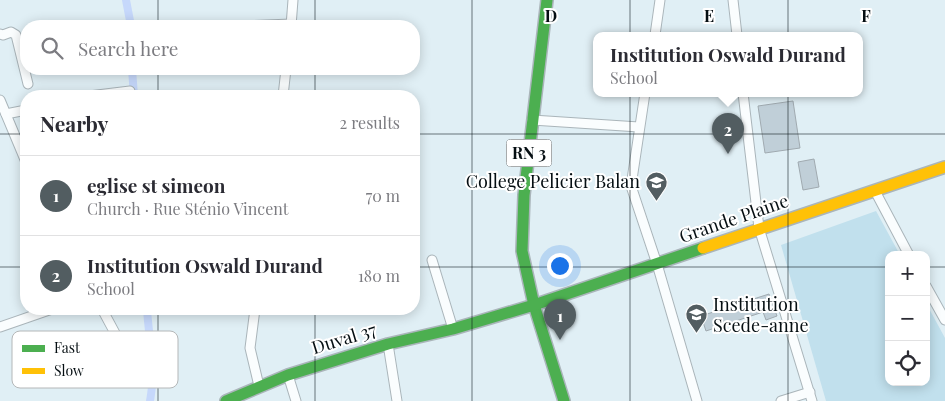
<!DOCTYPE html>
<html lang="en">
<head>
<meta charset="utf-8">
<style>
  :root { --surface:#fff; --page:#f7f7f7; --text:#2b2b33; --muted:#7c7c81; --line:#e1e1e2; --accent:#525d61 }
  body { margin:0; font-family:"Playfair Display",serif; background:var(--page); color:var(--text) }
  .controls { position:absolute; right:15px; bottom:15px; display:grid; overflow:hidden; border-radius:10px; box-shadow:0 2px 12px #0003 }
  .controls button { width:45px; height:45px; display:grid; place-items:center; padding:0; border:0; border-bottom:1px solid var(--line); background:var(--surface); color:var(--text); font:25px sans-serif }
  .you { position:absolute; left:559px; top:265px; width:18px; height:18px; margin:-12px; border:4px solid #fff; border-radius:50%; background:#1a73e8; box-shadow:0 0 0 8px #1a73e833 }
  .badge { display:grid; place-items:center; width:32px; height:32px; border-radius:50%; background:var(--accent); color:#fff; font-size:16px; font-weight:700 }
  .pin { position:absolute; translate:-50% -41px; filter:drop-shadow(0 1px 2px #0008) }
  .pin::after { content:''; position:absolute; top:26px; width:18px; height:15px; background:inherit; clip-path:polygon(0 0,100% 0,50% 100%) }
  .popup { position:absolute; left:593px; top:32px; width:270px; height:65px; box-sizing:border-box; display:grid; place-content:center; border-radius:10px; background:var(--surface); filter:drop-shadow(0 1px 4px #0005); font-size:16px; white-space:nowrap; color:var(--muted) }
  .popup b { font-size:19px; color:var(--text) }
  .popup::after { content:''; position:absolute; left:50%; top:100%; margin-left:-10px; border:10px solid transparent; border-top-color:var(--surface) }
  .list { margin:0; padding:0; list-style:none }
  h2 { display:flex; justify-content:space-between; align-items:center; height:65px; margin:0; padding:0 20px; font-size:21px }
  h2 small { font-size:16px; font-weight:400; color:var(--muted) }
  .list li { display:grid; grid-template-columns:32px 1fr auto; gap:15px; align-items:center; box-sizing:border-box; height:80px; padding:0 20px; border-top:1px solid var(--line) }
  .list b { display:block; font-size:19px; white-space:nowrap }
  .list p { margin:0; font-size:16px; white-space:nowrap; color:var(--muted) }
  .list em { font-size:16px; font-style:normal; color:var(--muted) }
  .icon { flex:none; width:28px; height:28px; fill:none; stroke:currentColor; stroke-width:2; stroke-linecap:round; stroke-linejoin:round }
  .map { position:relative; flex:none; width:945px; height:401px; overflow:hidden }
  .search { position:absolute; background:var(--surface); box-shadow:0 2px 12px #0003; left:20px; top:20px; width:400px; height:55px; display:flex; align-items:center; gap:12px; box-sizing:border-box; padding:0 18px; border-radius:20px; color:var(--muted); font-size:19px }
  .panel { position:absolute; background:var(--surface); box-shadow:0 2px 12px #0003; left:20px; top:90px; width:400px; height:225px; border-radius:20px }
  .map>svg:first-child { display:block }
</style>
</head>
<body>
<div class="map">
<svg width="945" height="401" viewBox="0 0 945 401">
  <rect width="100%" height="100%" fill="#e0eff5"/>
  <!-- green -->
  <path fill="#c1e0ed" d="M876,211L900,255H889V382H926V303L945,338V401H826L781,245Z"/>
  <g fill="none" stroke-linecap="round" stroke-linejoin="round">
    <!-- canal -->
    <g stroke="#c6d8fb" stroke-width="8">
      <path d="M126,0L131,26"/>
      <path d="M132,69L134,96"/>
      <path d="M147,309C149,340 156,371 150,401"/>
    </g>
  </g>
  <!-- building -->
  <g fill="#c0cfd8" stroke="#a0aab0">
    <path d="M793,101L800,148L765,153L758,106Z"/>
    <path d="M814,159L819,187L803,190L798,162Z"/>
    <path d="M769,294L777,316L766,320L763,312L706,331L701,316Z"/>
  </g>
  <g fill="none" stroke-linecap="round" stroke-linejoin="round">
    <defs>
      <g id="street">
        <path d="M733,0L737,35"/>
        <path d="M241,26L291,24"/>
        <path d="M291,26L293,0"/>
        <path d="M0,34L3,35L11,32L16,35L28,84"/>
        <path d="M655,35L660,0"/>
        <path d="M645,93L631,186L657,264L697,401"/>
        <path d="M743,93L759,228L812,401"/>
        <path d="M89,96L130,91"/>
        <path d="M283,96L286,69"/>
        <path d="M0,100L26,162"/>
        <path d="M6,114L26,110"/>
        <path d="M532,120L639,127"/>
        <path d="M875,191L909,255"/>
        <path d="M432,260L453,329"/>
        <path d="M926,286L945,320"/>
        <path d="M102,309L123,348"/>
        <path d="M255,309L250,348L259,386"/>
        <path d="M0,327L52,309"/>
        <path d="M388,344L397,401"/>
        <path d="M288,375L296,401"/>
        <path d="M781,401L810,392"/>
      </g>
      <g id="fast">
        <path d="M547,0L524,195L522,251L534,305L564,401"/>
        <path d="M226,401L288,375L388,344L453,329L534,305L703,248"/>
      </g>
      <path id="slow" d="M703,248L945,167"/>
    </defs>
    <!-- street casing -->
    <use href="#street" stroke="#aab5ba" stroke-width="11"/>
    <!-- fast casing -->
    <use href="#fast" stroke="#aab5ba" stroke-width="14"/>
    <!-- slow casing -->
    <use href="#slow" stroke="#aab5ba" stroke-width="14"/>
    <!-- street -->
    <use href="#street" stroke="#fafdfe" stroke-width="9"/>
    <!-- fast -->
    <use href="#fast" stroke="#4caf50" stroke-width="11"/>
    <!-- slow -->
    <use href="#slow" stroke="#ffc107" stroke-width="11"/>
  </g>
  <!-- grid -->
  <path fill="none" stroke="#050e12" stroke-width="1" stroke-opacity="0.55" d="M158,0V26M315,0V26M472,0V401M630,0V401M788,0V401M158,69V96M315,69V96M0,134H26M414,134H945M0,267H26M414,267H889M926,267H945M158,309V401M315,309V401"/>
  <!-- icons -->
  <defs>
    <symbol id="school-pin" viewBox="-11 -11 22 30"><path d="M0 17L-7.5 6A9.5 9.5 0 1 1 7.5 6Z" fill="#525d61" stroke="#fff"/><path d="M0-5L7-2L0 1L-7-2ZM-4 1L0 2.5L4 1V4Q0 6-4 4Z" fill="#fff"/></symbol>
  </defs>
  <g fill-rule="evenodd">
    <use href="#school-pin" x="644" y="170" width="25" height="34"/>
    <use href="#school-pin" x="684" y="302" width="25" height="34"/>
  </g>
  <g text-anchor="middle" stroke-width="4" stroke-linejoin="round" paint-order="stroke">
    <!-- shield labels -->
    <rect fill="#fff" stroke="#505659" stroke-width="1" x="506.5" y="139.5" width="45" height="27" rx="4"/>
    <g font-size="16" font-weight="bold" fill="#050e12">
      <text x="529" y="159">RN 3</text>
    </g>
    <!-- poi labels -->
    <g font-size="18" fill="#050e12" stroke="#fff" text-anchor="end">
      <text x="640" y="188">College Pelicier Balan</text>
      <text x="713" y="311" text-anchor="start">Institution<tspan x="713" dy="21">Scede-anne</tspan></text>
    </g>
    <!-- street labels -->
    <g font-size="18" fill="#050e12" stroke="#fff">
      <text transform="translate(734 219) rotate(-19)" y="6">Grande Plaine</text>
      <text transform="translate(344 339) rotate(-17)" y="6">Duval 37</text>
    </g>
  </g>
  <!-- legend -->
  <rect x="12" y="331" width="166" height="57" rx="8" fill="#fff" stroke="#b4b7b8" stroke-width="1"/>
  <rect x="22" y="345" width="23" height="7" fill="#4caf50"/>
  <rect x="22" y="368" width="23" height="6" fill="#ffc107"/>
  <g font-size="14" fill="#050e12">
    <text x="54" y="353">Fast</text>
    <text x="54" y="376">Slow</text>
  </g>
  <g font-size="16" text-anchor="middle" font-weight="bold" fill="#050e12" stroke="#fff" stroke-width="4" stroke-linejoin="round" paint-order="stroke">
    <text x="551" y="22">D</text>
    <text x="709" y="22">E</text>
    <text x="866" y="22">F</text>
  </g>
</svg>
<div class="controls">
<button>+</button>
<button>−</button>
<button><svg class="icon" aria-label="locate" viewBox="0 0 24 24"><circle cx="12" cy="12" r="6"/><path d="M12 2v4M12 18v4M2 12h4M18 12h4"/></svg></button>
</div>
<div class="you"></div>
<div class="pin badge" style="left:560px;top:340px">1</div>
<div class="pin badge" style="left:728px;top:154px">2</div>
<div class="popup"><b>Institution Oswald Durand</b>School</div>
<div class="search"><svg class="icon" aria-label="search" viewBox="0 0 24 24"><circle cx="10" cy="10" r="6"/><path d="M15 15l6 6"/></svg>Search here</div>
<section class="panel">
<h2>Nearby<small>2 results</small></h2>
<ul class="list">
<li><span class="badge">1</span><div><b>eglise st simeon</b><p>Church · Rue Sténio Vincent</p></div><em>70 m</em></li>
<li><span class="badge">2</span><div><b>Institution Oswald Durand</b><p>School</p></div><em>180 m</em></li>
</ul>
</section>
</div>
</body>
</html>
